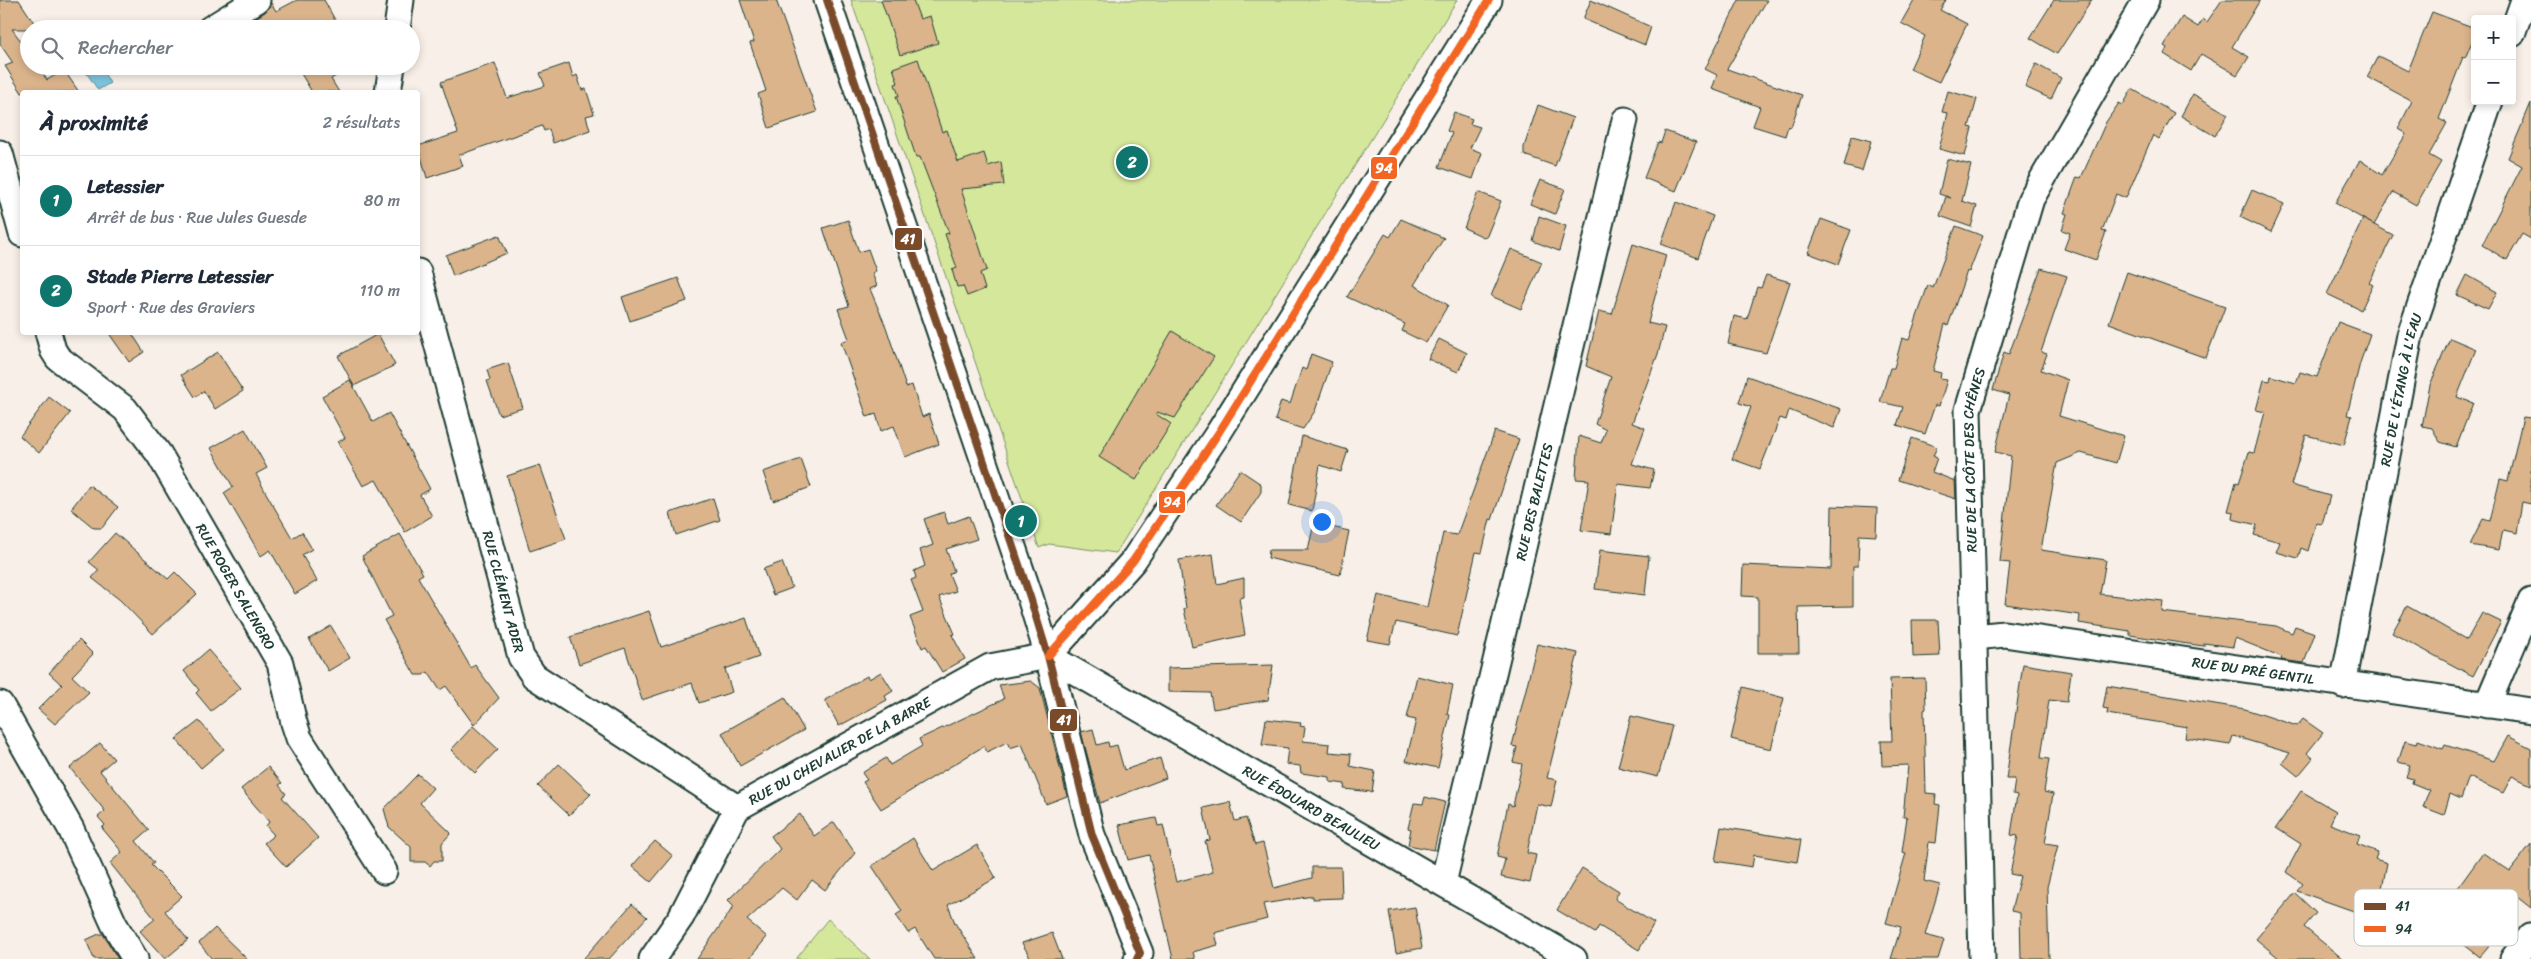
<!DOCTYPE html>
<html lang="fr">
<head>
<meta charset="utf-8">
<style>
  :root { --surface:#fff; --page:#f2f2f3; --text:#1f2937; --muted:#747a83; --line:#e0e1e3; --accent:#0f766e }
  body { margin:0; font-family:Sriracha,sans-serif; background:var(--page); color:var(--text) }
  .controls { position:absolute; right:15px; top:15px; display:grid; overflow:hidden; border-radius:5px; box-shadow:0 2px 8px #0003 }
  .controls button { width:45px; height:45px; display:grid; place-items:center; padding:0; border:0; border-bottom:1px solid var(--line); background:var(--surface); color:var(--text); font:25px sans-serif }
  .you { position:absolute; left:1321px; top:521px; width:18px; height:18px; margin:-12px; border:4px solid #fff; border-radius:50%; background:#1a73e8; box-shadow:0 0 0 8px #1a73e833 }
  .badge { display:grid; place-items:center; width:32px; height:32px; border-radius:50%; background:var(--accent); color:#fff; font-size:16px; font-weight:700 }
  .pin { position:absolute; translate:-50% -50%; border:2px solid #fff; box-shadow:0 1px 5px #0006 }
  .list { margin:0; padding:0; list-style:none }
  h2 { display:flex; justify-content:space-between; align-items:center; height:65px; margin:0; padding:0 20px; font-size:21px }
  h2 small { font-size:16px; font-weight:400; color:var(--muted) }
  .list li { display:grid; grid-template-columns:32px 1fr auto; gap:15px; align-items:center; box-sizing:border-box; height:90px; padding:0 20px; border-top:1px solid var(--line) }
  .list b { display:block; font-size:19px; white-space:nowrap }
  .list p { margin:0; font-size:16px; white-space:nowrap; color:var(--muted) }
  .list em { font-size:16px; font-style:normal; color:var(--muted) }
  .icon { flex:none; width:28px; height:28px; fill:none; stroke:currentColor; stroke-width:2; stroke-linecap:round; stroke-linejoin:round }
  .map { position:relative; flex:none; width:2531px; height:959px; overflow:hidden }
  .search { position:absolute; background:var(--surface); box-shadow:0 2px 8px #0003; left:20px; top:20px; width:400px; height:55px; display:flex; align-items:center; gap:12px; box-sizing:border-box; padding:0 18px; border-radius:28px; color:var(--muted); font-size:19px }
  .panel { position:absolute; background:var(--surface); box-shadow:0 2px 8px #0003; left:20px; top:90px; width:400px; height:245px; border-radius:5px }
  .map>svg:first-child { display:block }
</style>
</head>
<body>
<div class="map">
<svg width="2531" height="959" viewBox="0 0 2531 959">
  <rect width="100%" height="100%" fill="#f8f0e8"/>
  <filter id="ink" filterUnits="userSpaceOnUse"><feTurbulence type="fractalNoise" baseFrequency=".02" numOctaves="2"/><feDisplacementMap in="SourceGraphic" scale="10" xChannelSelector="R" yChannelSelector="G"/><feConvolveMatrix kernelMatrix="1 2 1 2 8 2 1 2 1" color-interpolation-filters="sRGB"/></filter>
  <g filter="url(#ink)">
    <!-- green -->
    <g fill="#d5e79b" stroke="#7a9268">
      <path d="M851,0H1457L1116,553L1049,544L1039,548Z"/>
      <path d="M828,919L870,959H796Z"/>
    </g>
    <!-- water -->
    <path fill="#7fc5df" stroke="#598f9b" d="M89,66H100L110,83L98,90L84,69Z"/>
    <!-- building -->
    <g fill="#dbb48c" stroke="#1f3d34">
      <path d="M0,0H19L38,29H12L29,52V66H38L47,80L64,70L79,92L22,93L5,66L13,63L0,44Z"/>
      <path d="M297,0H324L340,29H238L265,12L271,3L276,11Z"/>
      <path d="M740,0H776L817,112L769,128L758,94L766,91L750,43L754,42Z"/>
      <path d="M881,0H913L920,19L930,16L938,43L900,55Z"/>
      <path d="M1591,0L1651,27L1645,45L1583,19Z"/>
      <path d="M1739,0H1767L1727,69L1802,95L1791,127L1788,126L1785,136L1753,126L1760,107L1712,89L1717,75L1705,69Z"/>
      <path d="M1914,0H1946L1940,10L1967,24L1939,82L1910,69L1925,36L1901,23Z"/>
      <path d="M2054,0H2092L2057,54L2030,38Z"/>
      <path d="M2222,0H2260L2232,47L2249,57L2237,75L2201,54L2191,71L2164,54L2167,48L2164,46L2182,17L2198,27L2203,19L2207,22Z"/>
      <path d="M2432,12L2475,28V35L2465,58L2463,57L2439,119L2447,123L2429,155L2441,162L2416,205L2393,192L2374,225L2335,203L2360,160L2382,175L2406,134L2398,129L2412,101L2367,77L2378,56L2408,71Z"/>
      <path d="M918,59L942,132L947,130L958,162L984,153L988,166L1001,162L1004,185L961,189L987,270L980,273L985,289L967,296L963,286L957,287L952,270L957,268L945,234L949,233L920,157H916L896,96H899L895,84L898,83L893,68Z"/>
      <path d="M495,63L507,98L545,86L540,73L569,63L573,77L577,75L582,90L586,89L594,114L586,116L590,130L553,143L549,129L544,131L542,126L459,155L463,166L427,178L418,146L458,133L441,82Z"/>
      <path d="M2036,64L2061,78L2051,99L2025,87Z"/>
      <path d="M310,66H352L331,79L339,92H312L300,72Z"/>
      <path d="M2132,89L2174,113L2159,139L2153,135L2126,198L2116,194L2102,231L2106,232L2096,260L2064,249L2070,233L2062,230L2067,214L2064,213L2077,177L2081,178L2106,122L2119,103L2123,105Z"/>
      <path d="M1948,91L1977,99L1969,127L1972,128L1965,156L1939,149L1948,113L1942,112Z"/>
      <path d="M2193,94L2228,114L2215,136L2181,116Z"/>
      <path d="M2531,103V239L2522,234L2507,260L2482,245L2522,166L2508,158Z"/>
      <path d="M1538,105L1573,118L1555,166L1524,155V147Z"/>
      <path d="M1454,112L1472,119L1470,124L1480,127L1470,148L1482,153L1473,179L1439,167L1452,133L1447,131Z"/>
      <path d="M1665,131L1696,142L1676,191L1644,178L1658,142L1661,143Z"/>
      <path d="M1852,136L1871,141L1862,171L1844,166Z"/>
      <path d="M1947,159L1971,165L1962,201L1977,206L1971,227L1940,216L1946,196L1951,198L1939,194Z"/>
      <path d="M1540,180L1565,189L1555,214L1530,204Z"/>
      <path d="M2252,190L2284,204L2271,232L2240,217Z"/>
      <path d="M1478,192L1501,201L1486,238L1464,228Z"/>
      <path d="M1676,202L1713,216L1698,258L1661,244Z"/>
      <path d="M1539,216L1566,226L1559,251L1533,241Z"/>
      <path d="M1401,219L1444,238L1414,285L1448,305L1426,343L1402,331L1405,324L1347,297L1385,234L1390,237Z"/>
      <path d="M1821,219L1851,230L1838,264L1808,253Z"/>
      <path d="M2363,219L2393,235L2369,283L2373,285L2361,310L2327,294Z"/>
      <path d="M848,220L859,252L868,249L876,271L872,273L877,286L870,289L886,327L906,387L912,385L922,417L929,414L939,444L905,457L894,426L881,431L876,414L867,417L841,342L849,339L838,309L849,306L823,228Z"/>
      <path d="M1956,226L1983,236L1969,272L1967,271L1948,326L1945,324L1933,371L1941,373L1940,379L1947,380L1939,406L1935,405L1925,434L1897,425L1903,407L1880,402L1890,368H1894L1902,338L1909,340L1928,285L1933,288Z"/>
      <path d="M499,235L507,253L453,276L446,255Z"/>
      <path d="M1633,244L1666,255L1648,323L1665,327L1658,354L1632,423L1645,428L1632,464L1654,470L1650,488L1618,484L1611,534L1581,530L1589,480L1576,479L1579,436L1601,443L1606,430L1595,424L1611,377L1586,366L1599,311L1612,314Z"/>
      <path d="M1511,249L1542,262L1521,309L1491,296Z"/>
      <path d="M2041,268L2067,276L2041,352L2047,354L2041,370L2068,380L2059,416L2124,436L2116,463L2081,453L2057,463L2041,550L2106,560L2100,594L2163,601L2162,612L2276,626L2292,633L2295,626L2315,633L2304,663L2281,660L2282,657L2235,638L2233,647L2204,643V646L2181,643L2130,635V631L2079,623L2080,615L2005,604L2010,563L2000,562L2011,456L1995,452L2009,395L1993,390L2004,352L2009,354Z"/>
      <path d="M2127,272L2225,307L2206,358L2109,323Z"/>
      <path d="M1766,275L1790,282L1766,353L1728,344L1734,316L1747,319L1757,287L1761,288Z"/>
      <path d="M2467,275L2497,292L2488,309L2457,295Z"/>
      <path d="M678,278L687,301L630,321L622,297Z"/>
      <path d="M2338,322L2370,334L2360,363L2347,415L2352,416L2344,445L2306,435L2291,485L2330,496L2322,524L2316,523L2308,551L2301,548L2298,558L2276,552L2280,542L2254,535L2257,525L2232,519L2233,512L2228,511L2236,482L2239,483L2249,452L2254,453L2265,412L2256,410L2264,380L2270,381L2271,376L2296,383L2300,372L2317,377Z"/>
      <path d="M1172,331L1214,357L1175,418L1157,412L1156,414L1171,424L1136,480L1099,457Z"/>
      <path d="M108,332H131L144,352L129,362Z"/>
      <path d="M378,334L395,365L354,386L338,356Z"/>
      <path d="M2450,338L2476,349L2457,397L2473,403L2456,447L2440,442L2432,428L2422,426L2430,385Z"/>
      <path d="M1439,339L1467,353L1458,372L1428,359Z"/>
      <path d="M218,352L243,391L215,409L204,391L195,397L181,375Z"/>
      <path d="M1311,354L1332,362L1315,411L1303,429L1275,420L1281,401L1290,404L1302,368L1306,370Z"/>
      <path d="M508,363L523,408L499,415L487,381L490,380L487,370Z"/>
      <path d="M1747,376L1841,409L1834,428L1789,410L1786,420L1780,418L1760,469L1732,459L1751,407L1739,403Z"/>
      <path d="M350,380L373,422L389,413L430,489L420,495L432,516L405,532L376,480L363,486L338,442L345,438L322,396Z"/>
      <path d="M49,397L70,413L39,453L20,436Z"/>
      <path d="M2523,417L2531,418V504L2522,502L2517,533L2503,530L2499,550L2470,545L2483,519L2490,521L2500,479L2508,481Z"/>
      <path d="M245,429L267,468L256,474L266,493L292,538L302,532L312,549L302,555L317,581L295,594L270,550L261,556L224,493L233,487L211,448Z"/>
      <path d="M1495,431L1519,439L1492,520L1490,519L1482,553L1476,552L1457,636L1396,622L1390,644L1367,640L1378,595L1427,607L1443,533L1457,535Z"/>
      <path d="M1302,436L1348,450L1341,472L1320,465L1312,511L1289,505Z"/>
      <path d="M1912,438L1937,447L1933,456L1937,458L1932,472L1955,481L1956,499L1898,480Z"/>
      <path d="M801,459L811,487L773,501L763,472Z"/>
      <path d="M540,465L566,539L530,551L507,476Z"/>
      <path d="M1240,470L1261,484V492L1241,522L1216,505Z"/>
      <path d="M89,485L118,507L102,528H94L71,509Z"/>
      <path d="M713,498L720,520L676,535L670,513Z"/>
      <path d="M1832,506L1877,508L1876,536L1859,535L1858,566H1853V606L1798,607L1799,653H1758V597L1742,596L1743,565L1831,569Z"/>
      <path d="M944,512L948,524L969,516L977,539L946,549L954,571L949,574L956,591L939,597L955,634L952,635L965,659L942,672L926,646L922,648L910,617L923,612L911,580L916,578L914,571L925,566L920,550L933,545L924,519Z"/>
      <path d="M1314,523L1349,531L1340,575L1268,558L1269,550H1308Z"/>
      <path d="M115,533L168,579L175,572L197,594L153,634L120,600L92,578L99,570L89,562Z"/>
      <path d="M400,534L423,574L418,577L471,668L475,665L499,698L474,725L446,686L440,690L428,672L423,675H415L384,620L392,616L362,556Z"/>
      <path d="M1600,550L1649,556L1645,595L1595,589Z"/>
      <path d="M1213,554L1217,584L1244,578V597L1239,598L1245,635L1192,647L1184,609L1186,608L1179,560Z"/>
      <path d="M782,562L792,588L773,595L763,569Z"/>
      <path d="M2407,606L2467,640L2482,613L2501,622L2473,676L2392,633Z"/>
      <path d="M649,611L661,647L746,618L759,657L725,669L732,692L699,703L692,683L642,700L625,648L579,664L570,637Z"/>
      <path d="M1912,620H1938L1940,656L1913,657Z"/>
      <path d="M331,626L350,658L328,671L309,639Z"/>
      <path d="M79,640L93,654L72,676L89,692L55,724L38,709L62,685L49,673Z"/>
      <path d="M1537,644L1578,653L1547,778L1557,780L1551,807L1537,804L1527,853L1536,855L1530,883L1501,877L1505,859L1497,857L1508,804L1513,806L1522,764L1513,762L1517,747L1512,746Z"/>
      <path d="M208,650L241,688L211,711L196,693L199,690L184,671Z"/>
      <path d="M2023,664L2071,672L2067,702L2049,700L2041,758L2049,759L2044,792L2053,794L2045,843L2058,845L2047,887L2049,959H2021L2020,913L2011,911L2020,876L2010,874L2018,836L2011,835L2017,795L2013,794L2015,779H2006Z"/>
      <path d="M1273,665L1268,700L1213,709L1210,693L1168,692V668Z"/>
      <path d="M881,672L893,691L885,696L887,700L839,726L825,700L867,676L869,679Z"/>
      <path d="M1417,676L1453,685L1447,714L1450,715L1438,768L1406,761L1416,720L1407,718Z"/>
      <path d="M1925,678L1926,709L1924,710L1926,793L1936,794L1935,804L1940,805L1936,843L1929,842L1924,881L1940,885L1925,935L1944,940L1938,959H1891L1901,927L1886,923L1906,853L1902,852L1907,817H1903L1908,765L1882,766L1881,741H1892L1890,679Z"/>
      <path d="M1031,681L1040,688L1067,796L1046,804L1022,744L1010,748L1007,742L987,752L984,746L881,809L863,782L867,780L862,773L886,758L890,765L922,746L919,739L1004,699L999,685Z"/>
      <path d="M2107,686L2245,709L2297,726L2303,719L2323,733L2307,753L2313,758L2298,776L2282,763L2290,753L2233,736L2230,745L2185,738L2187,727L2107,714L2108,709L2103,708Z"/>
      <path d="M1743,687L1784,698L1771,749L1731,739Z"/>
      <path d="M785,697L804,730L740,766L722,733Z"/>
      <path d="M1631,716L1672,726L1658,777L1618,767Z"/>
      <path d="M1266,719L1301,723L1300,726L1305,727L1303,741L1330,744L1329,752L1351,754L1350,766L1375,771L1372,792L1344,789L1345,784L1330,782V777L1301,773L1300,766L1286,764L1288,748L1262,745Z"/>
      <path d="M199,721L224,749L201,768L176,739Z"/>
      <path d="M473,726L498,749L475,773L451,750Z"/>
      <path d="M1093,729L1097,745L1108,742L1109,747L1117,745L1124,770L1160,758L1166,778L1100,803L1081,732Z"/>
      <path d="M2508,736L2531,748V785L2512,776L2503,793L2469,777L2461,799L2450,794L2444,815L2423,807L2429,790L2412,783L2413,779L2406,777L2410,765L2398,762L2405,741L2417,744L2418,740L2443,749L2445,745L2494,761Z"/>
      <path d="M100,743L114,759L100,771L149,830L136,841L154,863L151,865L182,896L165,911L188,940L165,959L140,931L155,919L110,863L122,852L102,828L105,825L98,817L105,811L70,768Z"/>
      <path d="M559,764L591,794L569,815L538,786Z"/>
      <path d="M268,767L282,783L279,785L286,794L282,797L318,838L286,867L264,843L274,835L266,826L269,822L241,789Z"/>
      <path d="M418,774L433,788L420,803L451,833L442,843V861H434L430,866L425,862H411V847L389,827L384,809Z"/>
      <path d="M2301,791L2336,811L2330,824L2360,835L2357,844L2378,852L2375,859L2387,863L2377,914L2364,909L2362,914L2297,891L2303,884L2286,872L2301,844L2276,828Z"/>
      <path d="M1425,797L1445,802L1434,850L1408,845L1411,829L1408,828L1414,803L1423,804Z"/>
      <path d="M1230,802L1235,821L1246,818L1255,845L1263,843L1274,888L1312,878V867H1341L1342,898L1313,899V896L1263,904L1267,919L1215,933L1218,945L1193,952L1195,959H1173L1149,855L1128,860L1119,825L1156,818L1158,826L1163,825L1176,882L1213,872L1205,841L1210,840L1203,808Z"/>
      <path d="M800,814L814,836L834,822L855,853L825,890L812,880L797,900L782,888L747,920L767,937L749,959H697L734,906L728,900L780,849L771,836Z"/>
      <path d="M1721,827L1801,840L1797,862L1754,855L1752,867L1715,861Z"/>
      <path d="M913,838L933,871L977,845L996,878L948,905L955,923L978,959H934L915,929L908,933L896,915L902,911L872,866Z"/>
      <path d="M655,841L673,856L651,882L632,866Z"/>
      <path d="M2531,844V908L2517,897L2491,930L2498,936L2480,957L2458,940L2477,914L2452,896L2483,853L2510,871Z"/>
      <path d="M1582,868L1619,891L1615,899L1654,923L1639,950L1599,926L1595,933L1557,910Z"/>
      <path d="M2295,893L2316,913L2304,927L2343,959H2280L2256,939Z"/>
      <path d="M632,904L647,917L609,959H583Z"/>
      <path d="M1415,907L1422,948L1396,953L1389,911Z"/>
      <path d="M215,928L247,959H212L199,943Z"/>
      <path d="M1052,933L1062,959H1031L1022,943Z"/>
      <path d="M99,934H103L118,959H94L86,940Z"/>
    </g>
    <g fill="none" stroke-linecap="round" stroke-linejoin="round">
      <defs>
        <g id="minor">
          <path d="M827,0L1030,597L1048,656L1092,835L1140,953L1137,959"/>
          <path d="M210,29L257,0"/>
          <path d="M397,29L401,0"/>
          <path d="M2512,34L2524,0"/>
          <path d="M388,92L392,66"/>
          <path d="M0,153L22,234"/>
          <path id="s1" d="M418,272L521,657L534,676L737,808"/>
          <path id="s2" d="M48,332L53,350L58,358L125,409L159,454L280,663L294,723L299,738L384,871"/>
          <path id="s3" d="M1975,637L2004,634L2531,711"/>
          <path d="M1048,656L1133,561L1219,432L1489,0"/>
          <path id="s4" d="M1048,656L1574,959"/>
          <path id="s5" d="M2343,685L2410,335L2490,101"/>
          <path d="M0,704L71,829L114,924L135,959"/>
          <path d="M2487,705L2531,601"/>
          <path id="s6" d="M1443,883L1625,120"/>
          <path id="s7" d="M652,959L681,917L737,808L990,667L1048,656"/>
          <path id="s8" d="M1982,959L1968,410L2031,199L2146,0"/>
          <path d="M2513,959L2531,936"/>
        </g>
      </defs>
      <!-- minor casing -->
      <use href="#minor" stroke="#1f3d34" stroke-width="29"/>
      <!-- minor -->
      <use href="#minor" stroke="#fff" stroke-width="25"/>
      <defs>
        <path id="bus-1" d="M827,0L1030,597L1048,656L1092,835L1140,953L1137,959"/>
        <path id="bus-2" d="M1048,656L1133,561L1219,432L1489,0"/>
      </defs>
      <!-- bus-1 casing -->
      <use href="#bus-1" stroke="#fff" stroke-width="11"/>
      <!-- bus-2 casing -->
      <use href="#bus-2" stroke="#fff" stroke-width="11"/>
      <!-- bus-1 -->
      <use href="#bus-1" stroke="#7a4b2a" stroke-width="8"/>
      <!-- bus-2 -->
      <use href="#bus-2" stroke="#f26522" stroke-width="8"/>
    </g>
  </g>
  <g text-anchor="middle" stroke-width="4" stroke-linejoin="round" paint-order="stroke">
    <!-- street labels -->
    <g font-size="14" fill="#1f3d34" stroke="#fff">
      <text dy="5" stroke="none"><textPath href="#s5" startOffset="301">RUE DE L'ÉTANG À L'EAU</textPath></text>
      <text dy="5" stroke="none"><textPath href="#s8" startOffset="500">RUE DE LA CÔTE DES CHÊNES</textPath></text>
      <text dy="5" stroke="none"><textPath href="#s6" startOffset="392">RUE DES BALETTES</textPath></text>
      <text dy="5" stroke="none"><textPath href="#s2" startOffset="322">RUE ROGER SALENGRO</textPath></text>
      <text dy="5" stroke="none"><textPath href="#s1" startOffset="331">RUE CLÉMENT ADER</textPath></text>
      <text dy="5" stroke="none"><textPath href="#s3" startOffset="281">RUE DU PRÉ GENTIL</textPath></text>
      <text dy="5" stroke="none"><textPath href="#s7" startOffset="291">RUE DU CHEVALIER DE LA BARRE</textPath></text>
      <text dy="5" stroke="none"><textPath href="#s4" startOffset="304">RUE ÉDOUARD BEAULIEU</textPath></text>
    </g>
  </g>
  <!-- legend -->
  <rect x="2354" y="889" width="164" height="57" rx="8" fill="#fff" stroke="#bcc5c2" stroke-width="1"/>
  <rect x="2364" y="903" width="22" height="7" fill="#7a4b2a"/>
  <rect x="2364" y="926" width="22" height="6" fill="#f26522"/>
  <g font-size="14" fill="#1f3d34">
    <text x="2395" y="911">41</text>
    <text x="2395" y="934">94</text>
  </g>
  <g stroke="#fff" stroke-width="2">
    <rect x="1370" y="156" width="28" height="24" rx="5" fill="#f26522"/>
    <rect x="894" y="227" width="29" height="24" rx="5" fill="#7a4b2a"/>
    <rect x="1158" y="490" width="28" height="24" rx="5" fill="#f26522"/>
    <rect x="1049" y="708" width="29" height="24" rx="5" fill="#7a4b2a"/>
  </g>
  <g font-size="14" text-anchor="middle" font-weight="bold" fill="#fff">
    <text x="1384" y="173">94</text>
    <text x="908" y="244">41</text>
    <text x="1172" y="507">94</text>
    <text x="1064" y="725">41</text>
  </g>
</svg>
<div class="controls">
<button>+</button>
<button>−</button>
</div>
<div class="you"></div>
<div class="pin badge" style="left:1021px;top:521px">1</div>
<div class="pin badge" style="left:1132px;top:162px">2</div>
<div class="search"><svg class="icon" aria-label="search" viewBox="0 0 24 24"><circle cx="10" cy="10" r="6"/><path d="M15 15l6 6"/></svg>Rechercher</div>
<section class="panel">
<h2>À proximité<small>2 résultats</small></h2>
<ul class="list">
<li><span class="badge">1</span><div><b>Letessier</b><p>Arrêt de bus · Rue Jules Guesde</p></div><em>80 m</em></li>
<li><span class="badge">2</span><div><b>Stade Pierre Letessier</b><p>Sport · Rue des Graviers</p></div><em>110 m</em></li>
</ul>
</section>
</div>
</body>
</html>
